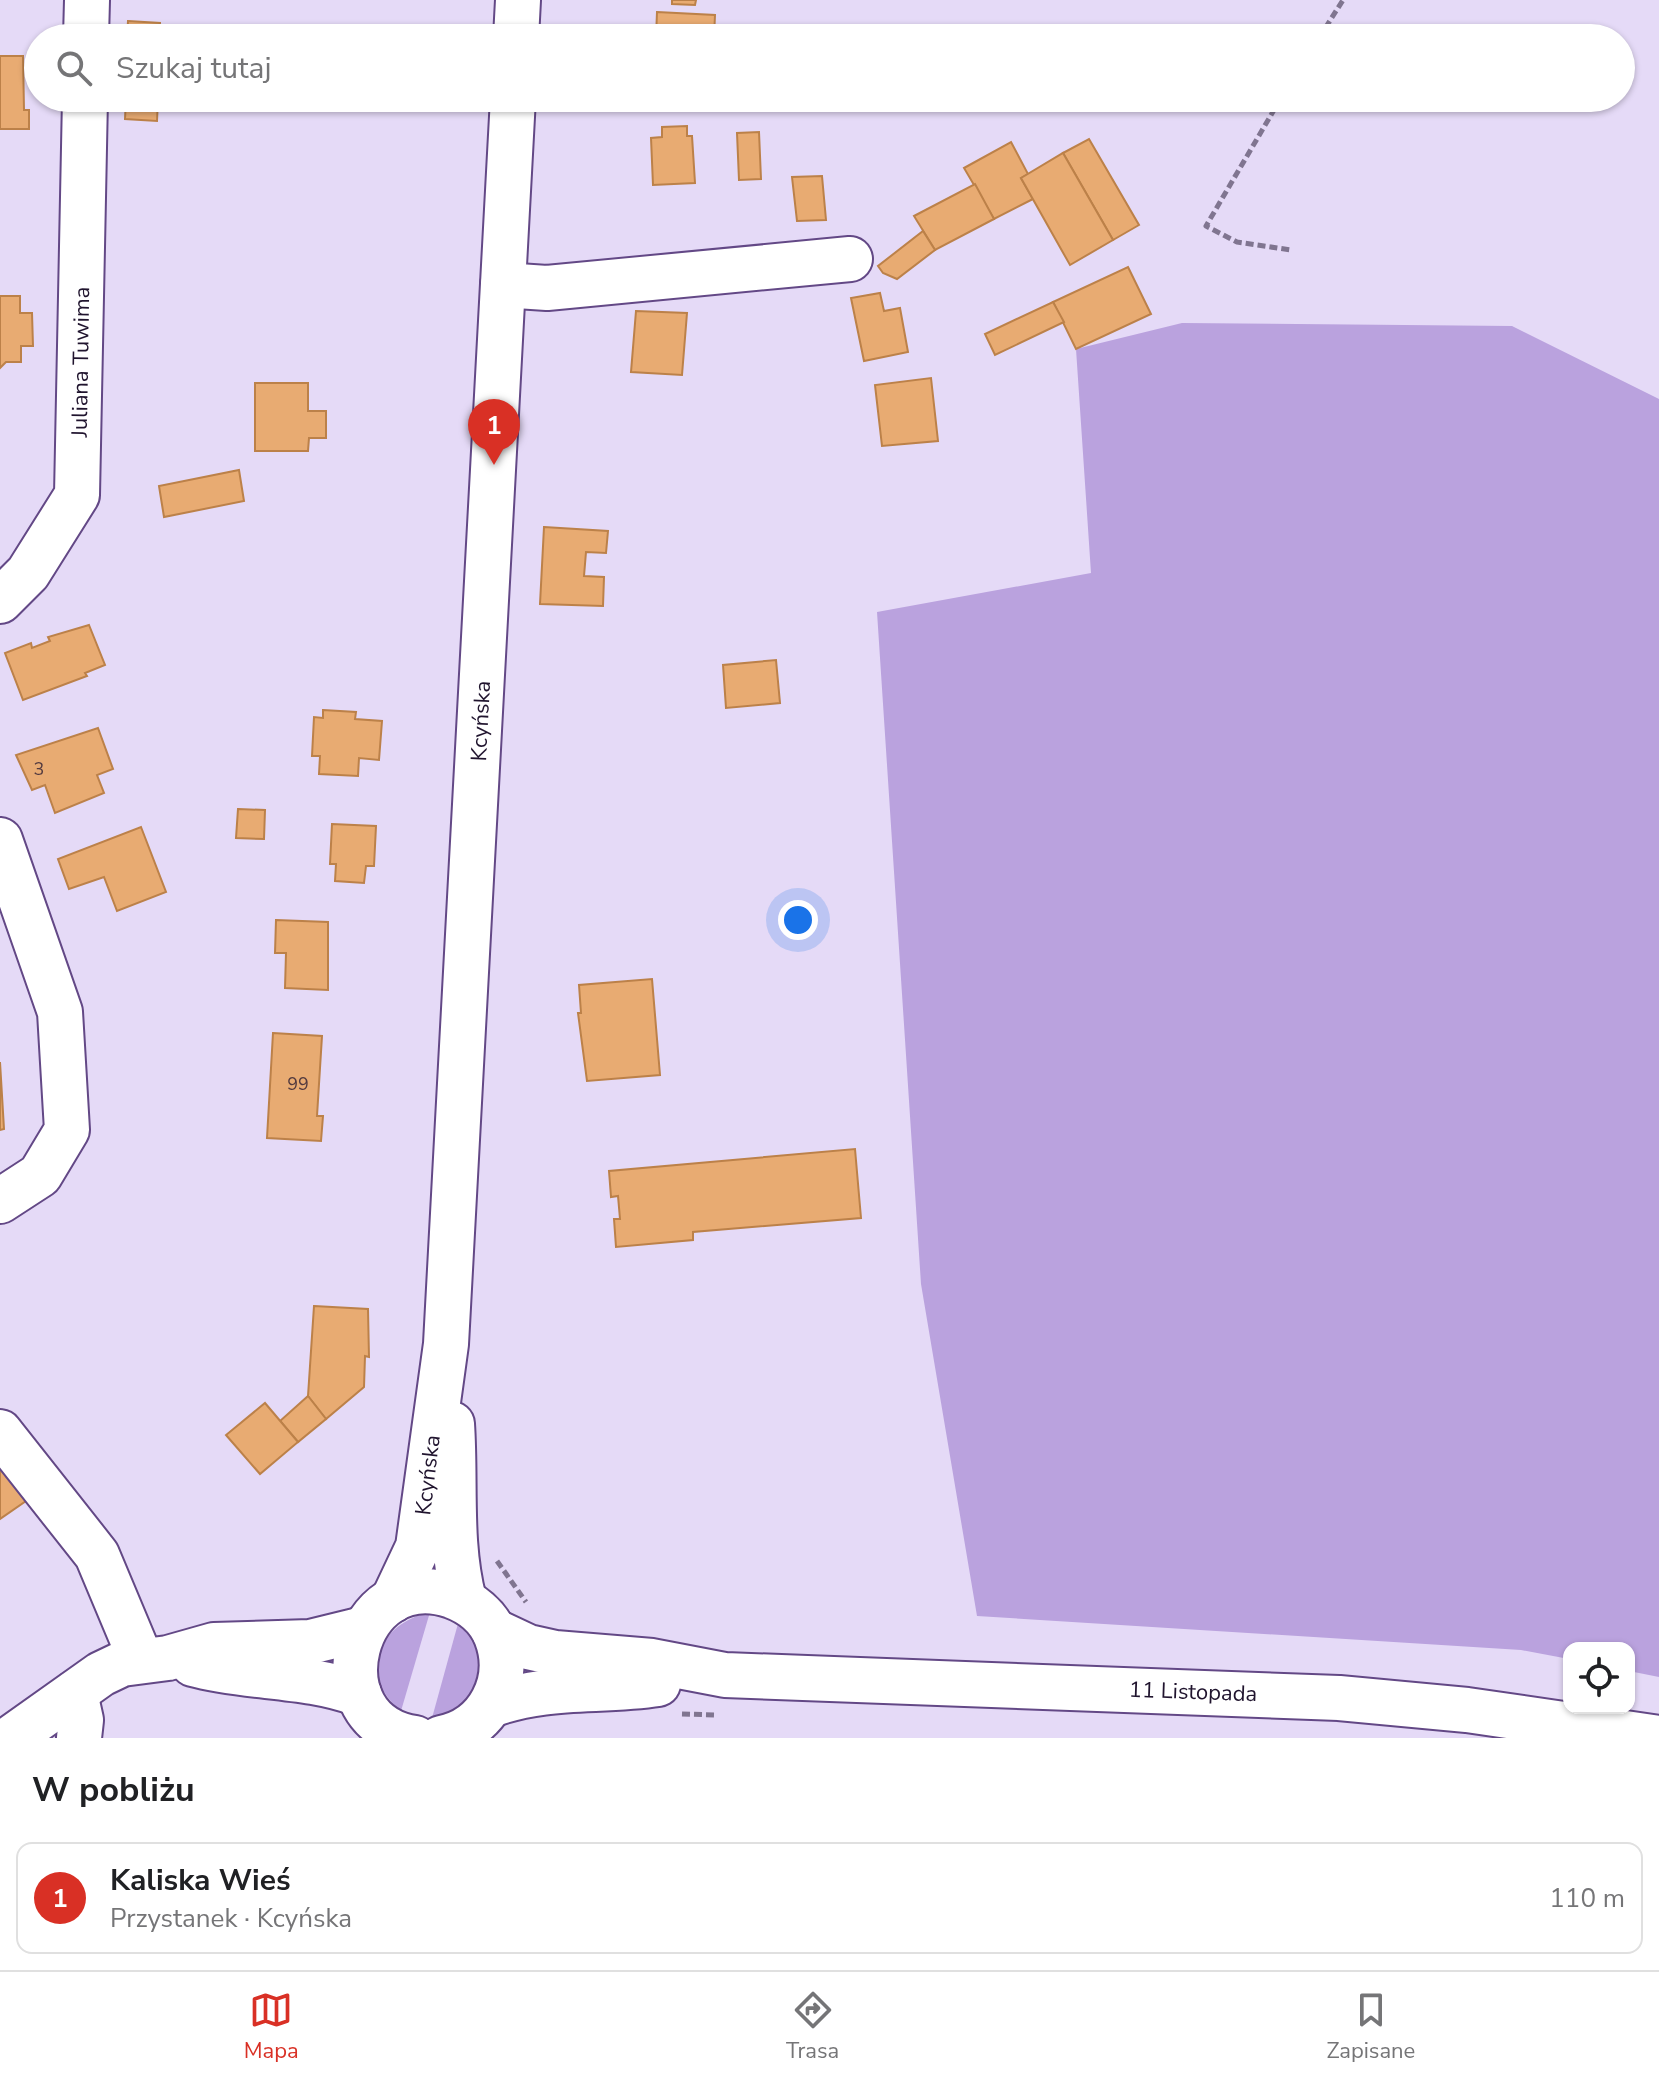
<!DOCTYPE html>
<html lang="pl">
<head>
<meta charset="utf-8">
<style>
  :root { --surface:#fff; --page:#f2f2f2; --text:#202124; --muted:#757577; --line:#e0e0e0; --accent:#d93025 }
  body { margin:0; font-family:"Nunito Sans",sans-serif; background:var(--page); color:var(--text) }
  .controls { position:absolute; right:24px; bottom:24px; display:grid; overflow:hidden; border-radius:16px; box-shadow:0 2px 6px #0004 }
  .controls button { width:72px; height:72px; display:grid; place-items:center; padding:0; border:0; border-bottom:2px solid var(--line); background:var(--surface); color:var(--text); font:40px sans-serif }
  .you { position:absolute; left:798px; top:920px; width:28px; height:28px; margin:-20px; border:6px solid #fff; border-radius:50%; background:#1a73e8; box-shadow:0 0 0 12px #1a73e833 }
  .badge { display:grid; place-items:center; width:52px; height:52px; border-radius:50%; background:var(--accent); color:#fff; font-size:26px; font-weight:700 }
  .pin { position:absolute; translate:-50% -66px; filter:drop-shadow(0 2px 4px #0008) }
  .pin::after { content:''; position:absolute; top:42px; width:28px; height:24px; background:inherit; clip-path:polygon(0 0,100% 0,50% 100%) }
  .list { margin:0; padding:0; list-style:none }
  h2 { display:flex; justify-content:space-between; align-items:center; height:104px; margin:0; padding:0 32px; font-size:34px }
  h2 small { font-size:26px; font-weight:400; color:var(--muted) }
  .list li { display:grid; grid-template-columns:52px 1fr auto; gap:24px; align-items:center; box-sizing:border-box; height:112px; margin:0 16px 16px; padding:0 16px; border:2px solid var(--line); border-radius:16px }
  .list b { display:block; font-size:30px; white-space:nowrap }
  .list p { margin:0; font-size:26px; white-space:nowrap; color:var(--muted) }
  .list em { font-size:26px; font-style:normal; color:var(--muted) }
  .icon { flex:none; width:44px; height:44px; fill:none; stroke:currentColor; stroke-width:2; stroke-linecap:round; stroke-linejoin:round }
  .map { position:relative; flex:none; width:1659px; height:1738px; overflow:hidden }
  .search { position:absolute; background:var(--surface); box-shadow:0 2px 6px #0004; left:24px; right:24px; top:24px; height:88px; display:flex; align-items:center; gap:20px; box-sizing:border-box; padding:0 28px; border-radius:44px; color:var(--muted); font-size:30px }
  .sheet { height:232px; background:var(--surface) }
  nav { display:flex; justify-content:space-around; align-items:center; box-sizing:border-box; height:112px; border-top:2px solid var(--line); background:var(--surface); font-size:22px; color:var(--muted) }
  nav a { display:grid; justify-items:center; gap:4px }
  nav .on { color:var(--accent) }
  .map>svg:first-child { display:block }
</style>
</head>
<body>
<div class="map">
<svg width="1659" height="1738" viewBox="0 0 1659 1738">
  <rect width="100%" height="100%" fill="#e5daf7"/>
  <!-- green -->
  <g fill="#baa2de">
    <path d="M1182,323L1512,326L1659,399V1677L1629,1671V1648H1569V1659L1521,1650L977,1616L921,1284L877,612L1091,573L1076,349Z"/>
    <path d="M430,1612L401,1711C356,1674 378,1624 430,1612Z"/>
    <path d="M459,1620C501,1660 485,1702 432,1718Z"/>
  </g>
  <!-- building -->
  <g fill="#e8ab72" stroke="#bc8149" stroke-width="2">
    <path d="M672,0H696L695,5L672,4Z"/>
    <path d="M657,12L715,15L714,38H656Z"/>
    <path d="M128,21L160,23L159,38H127Z"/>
    <path d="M0,56H23L24,110H29V129H0Z"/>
    <path d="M126,98H158L157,121L125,119Z"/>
    <path d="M270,98H321L320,109L269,106Z"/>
    <path d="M654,98H710V108L654,106Z"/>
    <path d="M687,126V136H692L695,183L653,185L651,138L662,137V127Z"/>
    <path d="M759,132L761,179L739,180L737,133Z"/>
    <path d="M1089,139L1139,225L1113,240L1063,153Z"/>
    <path d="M1011,142L1028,174L1021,178L1033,199L994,219L964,168Z"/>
    <path d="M1063,153L1113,240L1070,265L1021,178Z"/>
    <path d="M822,176L826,220L797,221L792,177Z"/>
    <path d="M975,184L994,219L935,250L914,216Z"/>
    <path d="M923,231L935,250L897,279L883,273L878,266Z"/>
    <path d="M1128,267L1151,314L1076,349L1053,302Z"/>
    <path d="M880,293L884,311L900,308L908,352L864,361L851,298Z"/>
    <path d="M0,296H20V313H32L33,346H21V362H6L0,368Z"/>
    <path d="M1053,302L1064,322L995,355L985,334Z"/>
    <path d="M636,311L687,313L682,375L631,372Z"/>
    <path d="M931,378L938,441L882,446L875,385Z"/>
    <path d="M255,383H308V411H326V438H309L308,451H255Z"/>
    <path d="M239,470L244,501L164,517L159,486Z"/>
    <path d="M544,527L608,531L606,553L586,552L584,576L604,577L603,606L540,604Z"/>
    <path d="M89,625L105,665L85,673L87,676L23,700L5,653L31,643L32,648L50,641L48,637Z"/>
    <path d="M776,660L780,703L726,708L723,665Z"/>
    <path d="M323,710L356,712L355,719L382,721L379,760L359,758L358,776L319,774L320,756H312L314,717L323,718Z"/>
    <path d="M98,728L113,769L97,775L104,793L55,813L45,785L32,790L16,755Z"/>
    <path d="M238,809L265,810L264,839L236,838Z"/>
    <path d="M332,824L376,826L374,866H366L364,883L335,881L336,864H330Z"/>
    <path d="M141,827L166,892L117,911L104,877L69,889L58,859Z"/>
    <path d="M276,920L328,922V990L285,988L286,953H275Z"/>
    <path d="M652,979L660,1075L587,1081L578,1013H581L579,985Z"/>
    <path d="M273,1033L322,1036L317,1116H323L321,1141L267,1138Z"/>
    <path d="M0,1062L4,1129L0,1130Z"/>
    <path d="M855,1149L861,1218L693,1232V1240L616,1247L614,1219H620L618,1196L611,1197L609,1171Z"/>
    <path d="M314,1306L368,1309L369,1357L365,1356L364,1387L326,1419L308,1396Z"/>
    <path d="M308,1396L326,1419L298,1442L280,1421Z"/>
    <path d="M265,1403L298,1442L260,1474L226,1435Z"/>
    <path d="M0,1463L26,1501L0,1519Z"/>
  </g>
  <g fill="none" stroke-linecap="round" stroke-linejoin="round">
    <defs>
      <g id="minor">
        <path d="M86,38L87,0"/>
        <path d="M503,285L547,288L850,259"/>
        <path d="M0,601L28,573L77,495L85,98"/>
        <path d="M0,840L60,1012L67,1130L40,1175L0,1201"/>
        <path d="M0,1432L97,1555L141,1660"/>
        <path d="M193,1664C248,1679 305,1674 359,1694"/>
        <path d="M75,1693L81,1720L79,1738"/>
        <path d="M11,1738L101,1674L122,1664L168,1658L214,1645L310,1642L363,1629"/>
      </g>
      <g id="major">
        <path d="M516,38L518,0"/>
        <path d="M452,1424C456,1483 449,1543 464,1600"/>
        <path d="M393,1600L418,1547L446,1344L513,98"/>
        <path d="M494,1631L528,1647L555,1653L652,1661L725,1675L1339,1698L1467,1710L1659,1738"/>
        <path d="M491,1705C549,1684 599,1693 658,1684"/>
        <path d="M415,1738C313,1723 352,1562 452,1596C471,1603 488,1616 496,1636C513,1680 489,1729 441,1738"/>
      </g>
    </defs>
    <!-- minor casing -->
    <use href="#minor" stroke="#634886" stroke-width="48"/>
    <!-- major casing -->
    <use href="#major" stroke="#634886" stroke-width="48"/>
    <!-- path -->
    <g stroke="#807590" stroke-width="5" stroke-dasharray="8 4" stroke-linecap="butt">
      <path d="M1319,38L1343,0"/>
      <path d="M1281,98L1206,226L1237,242L1291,250"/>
      <path d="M497,1561L526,1602"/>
      <path d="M682,1714L716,1715"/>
    </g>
    <!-- minor -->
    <use href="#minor" stroke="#fff" stroke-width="44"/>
    <!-- major -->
    <use href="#major" stroke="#fff" stroke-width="44"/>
  </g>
  <g text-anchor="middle" stroke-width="6" stroke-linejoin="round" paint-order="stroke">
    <!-- number labels -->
    <g font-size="18" fill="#523a3f">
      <text x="39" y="775">3</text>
      <text x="298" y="1090">99</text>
    </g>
    <!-- street labels -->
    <g font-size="22" fill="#20142e" stroke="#fff">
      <text transform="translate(80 362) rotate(-89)" y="8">Juliana Tuwima</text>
      <text transform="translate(480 721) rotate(-87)" y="8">Kcyńska</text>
      <text transform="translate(427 1475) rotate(-83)" y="8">Kcyńska</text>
      <text transform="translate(1193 1691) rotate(2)" y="8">11 Listopada</text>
    </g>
  </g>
</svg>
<div class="controls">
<button><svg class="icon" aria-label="locate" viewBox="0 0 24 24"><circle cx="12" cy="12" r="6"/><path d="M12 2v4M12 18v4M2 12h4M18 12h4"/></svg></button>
</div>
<div class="you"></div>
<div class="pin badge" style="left:494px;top:465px">1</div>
<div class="search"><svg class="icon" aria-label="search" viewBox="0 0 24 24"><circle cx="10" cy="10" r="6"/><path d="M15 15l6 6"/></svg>Szukaj tutaj</div>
</div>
<section class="sheet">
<h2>W pobliżu<small></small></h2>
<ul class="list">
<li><span class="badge">1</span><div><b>Kaliska Wieś</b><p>Przystanek · Kcyńska</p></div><em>110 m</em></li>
</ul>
</section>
<nav>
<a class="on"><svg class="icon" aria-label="map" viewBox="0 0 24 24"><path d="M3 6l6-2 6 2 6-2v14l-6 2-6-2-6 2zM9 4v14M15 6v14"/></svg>Mapa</a>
<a><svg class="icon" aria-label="directions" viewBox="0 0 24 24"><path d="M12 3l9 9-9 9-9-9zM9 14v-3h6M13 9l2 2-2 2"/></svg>Trasa</a>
<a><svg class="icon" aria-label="saved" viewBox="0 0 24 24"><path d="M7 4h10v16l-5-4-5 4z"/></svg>Zapisane</a>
</nav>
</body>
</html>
